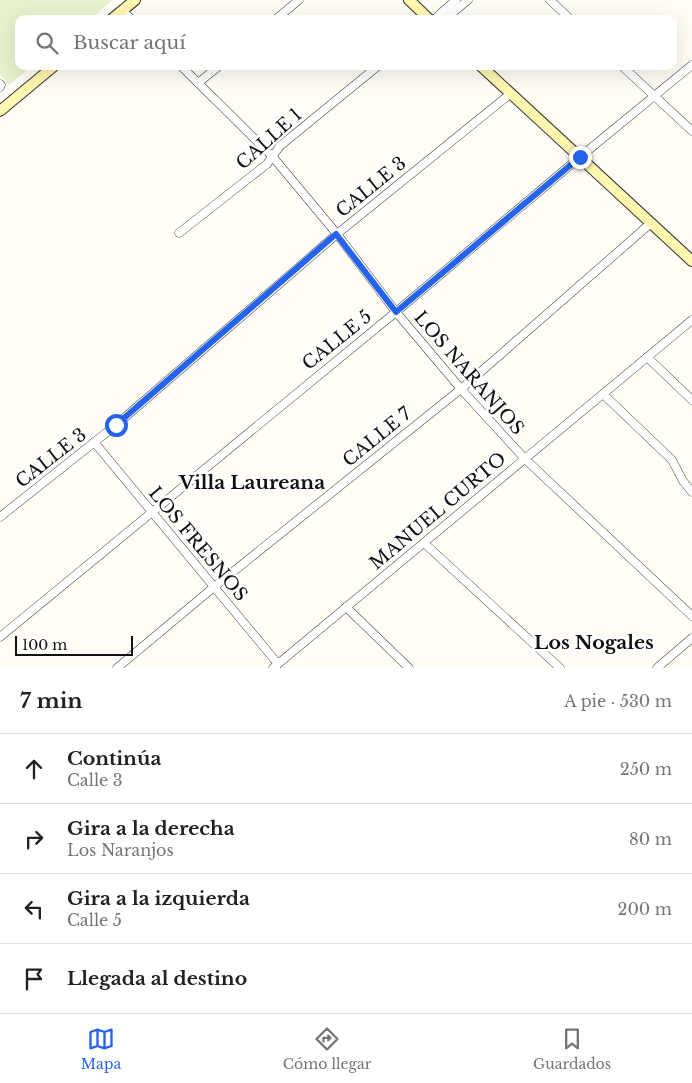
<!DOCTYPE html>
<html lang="es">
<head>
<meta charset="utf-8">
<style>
  :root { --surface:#fff; --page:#f6f6f6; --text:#202124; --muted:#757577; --line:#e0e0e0; --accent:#2563eb }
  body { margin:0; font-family:"Libre Baskerville",serif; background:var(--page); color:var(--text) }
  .scale { position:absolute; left:15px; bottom:12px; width:118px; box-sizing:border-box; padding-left:5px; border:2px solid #111; border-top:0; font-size:14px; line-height:18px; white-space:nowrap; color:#111; -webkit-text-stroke:4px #fff; paint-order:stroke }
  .stop { position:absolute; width:15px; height:15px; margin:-11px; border:4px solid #2563eb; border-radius:50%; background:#fff }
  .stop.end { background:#2563eb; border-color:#fff; box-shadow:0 1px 5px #0008 }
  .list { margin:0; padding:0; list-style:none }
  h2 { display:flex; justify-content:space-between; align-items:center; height:65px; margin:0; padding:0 20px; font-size:21px }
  h2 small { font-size:16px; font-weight:400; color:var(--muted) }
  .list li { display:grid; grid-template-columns:32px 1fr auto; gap:15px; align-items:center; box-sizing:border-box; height:70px; padding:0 20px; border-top:1px solid var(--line) }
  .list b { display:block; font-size:19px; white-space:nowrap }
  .list p { margin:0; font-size:16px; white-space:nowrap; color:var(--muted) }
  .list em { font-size:16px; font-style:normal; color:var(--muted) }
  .icon { flex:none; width:28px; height:28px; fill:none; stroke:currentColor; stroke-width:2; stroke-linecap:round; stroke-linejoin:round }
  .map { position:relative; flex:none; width:692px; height:668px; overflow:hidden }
  .search { position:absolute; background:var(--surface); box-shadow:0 5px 20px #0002; left:15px; right:15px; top:15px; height:55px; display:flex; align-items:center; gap:12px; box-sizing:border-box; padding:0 18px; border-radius:10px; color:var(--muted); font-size:19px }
  .sheet { height:345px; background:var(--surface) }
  nav { display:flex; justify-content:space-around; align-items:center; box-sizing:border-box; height:70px; border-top:1px solid var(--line); background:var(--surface); font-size:14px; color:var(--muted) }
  nav a { display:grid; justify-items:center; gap:2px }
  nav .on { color:var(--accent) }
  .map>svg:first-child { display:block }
</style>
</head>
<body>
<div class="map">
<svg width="692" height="668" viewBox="0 0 692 668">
  <rect width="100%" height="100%" fill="#fffdf5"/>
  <!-- pitch -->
  <path fill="#e6f2cf" d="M0,0H113L90,19H19V66H32L9,85L0,74Z"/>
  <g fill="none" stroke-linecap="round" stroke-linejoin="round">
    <defs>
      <g id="street">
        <path d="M550,0L570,19"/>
        <path d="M122,10L131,19"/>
        <path d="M276,19L299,0"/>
        <path d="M435,19L441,13L456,0"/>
        <path d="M441,19L450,15L468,0"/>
        <path d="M181,66L272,156L337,234L396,312L461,389L525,459L692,616"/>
        <path d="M622,66L692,131"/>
        <path d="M198,83L219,66"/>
        <path d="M0,84L1,85L0,87"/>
        <path d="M179,233L267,164L280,146L378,66"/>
        <path d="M647,357L692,400"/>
        <path d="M603,394L672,460L683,481L692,492"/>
        <path d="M94,442L278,664"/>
        <path d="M0,517L116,425L337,234L510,94"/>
        <path d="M424,543L560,668"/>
        <path d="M346,607L409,668"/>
        <path d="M0,637L396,312L580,157L692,65"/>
        <path d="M117,668L214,587L461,389L651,223"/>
        <path d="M273,668L692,320"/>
        <path d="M657,668L692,638"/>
      </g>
      <g id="secondary">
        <path d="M409,0L429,19"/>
        <path d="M112,19L135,0"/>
        <path d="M481,66L692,261"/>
        <path d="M0,111L54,66"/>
      </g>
    </defs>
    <!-- street casing -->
    <use href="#street" stroke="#444" stroke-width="9"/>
    <!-- secondary casing -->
    <use href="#secondary" stroke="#333" stroke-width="12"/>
    <!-- street -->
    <use href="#street" stroke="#fff" stroke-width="8"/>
    <!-- secondary -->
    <use href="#secondary" stroke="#fff6b0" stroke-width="10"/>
  </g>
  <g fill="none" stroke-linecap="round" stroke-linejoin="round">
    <!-- route -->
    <path stroke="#2563eb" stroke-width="6" d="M116,425L336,234L396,312L580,157"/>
  </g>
  <g text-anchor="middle" stroke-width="5" stroke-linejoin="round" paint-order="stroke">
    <!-- street labels -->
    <g font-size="18" fill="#111" stroke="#fff">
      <text transform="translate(269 139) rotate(-42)" y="6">CALLE 1</text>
      <text transform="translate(371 187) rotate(-39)" y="6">CALLE 3</text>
      <text transform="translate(337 340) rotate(-39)" y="6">CALLE 5</text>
      <text transform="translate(469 373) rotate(49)" y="6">LOS NARANJOS</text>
      <text transform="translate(377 437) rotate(-39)" y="6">CALLE 7</text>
      <text transform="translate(51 458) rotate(-38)" y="6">CALLE 3</text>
      <text transform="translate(438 511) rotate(-40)" y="6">MANUEL CURTO</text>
      <text transform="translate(198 544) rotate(50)" y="6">LOS FRESNOS</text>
    </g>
    <!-- neighbourhood labels -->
    <g font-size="19" font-weight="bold" fill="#111" stroke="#fff">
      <text x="252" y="489">Villa Laureana</text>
      <text x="594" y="649">Los Nogales</text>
    </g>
  </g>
</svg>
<div class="scale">100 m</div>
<div class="stop" style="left:116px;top:425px"></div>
<div class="stop end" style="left:580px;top:157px"></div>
<div class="search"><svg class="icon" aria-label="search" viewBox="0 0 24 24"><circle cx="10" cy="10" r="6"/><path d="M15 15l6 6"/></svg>Buscar aquí</div>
</div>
<section class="sheet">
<h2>7 min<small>A pie · 530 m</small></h2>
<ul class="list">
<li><svg class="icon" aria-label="ahead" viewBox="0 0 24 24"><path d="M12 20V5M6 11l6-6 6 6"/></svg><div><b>Continúa</b><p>Calle 3</p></div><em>250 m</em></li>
<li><svg class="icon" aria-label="right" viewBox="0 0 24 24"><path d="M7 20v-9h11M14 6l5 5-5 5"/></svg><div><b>Gira a la derecha</b><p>Los Naranjos</p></div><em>80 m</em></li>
<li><svg class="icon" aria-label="left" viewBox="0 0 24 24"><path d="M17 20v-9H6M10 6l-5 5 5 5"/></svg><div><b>Gira a la izquierda</b><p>Calle 5</p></div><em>200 m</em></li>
<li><svg class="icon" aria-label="arrive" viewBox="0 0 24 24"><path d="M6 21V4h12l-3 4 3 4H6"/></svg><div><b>Llegada al destino</b></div></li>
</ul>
</section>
<nav>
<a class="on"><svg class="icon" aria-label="map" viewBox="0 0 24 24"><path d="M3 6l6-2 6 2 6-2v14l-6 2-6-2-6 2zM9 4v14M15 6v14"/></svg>Mapa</a>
<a><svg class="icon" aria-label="directions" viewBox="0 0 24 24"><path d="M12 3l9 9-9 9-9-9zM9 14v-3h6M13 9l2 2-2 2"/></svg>Cómo llegar</a>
<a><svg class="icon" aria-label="saved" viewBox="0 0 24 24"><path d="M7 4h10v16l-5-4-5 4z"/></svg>Guardados</a>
</nav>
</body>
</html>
